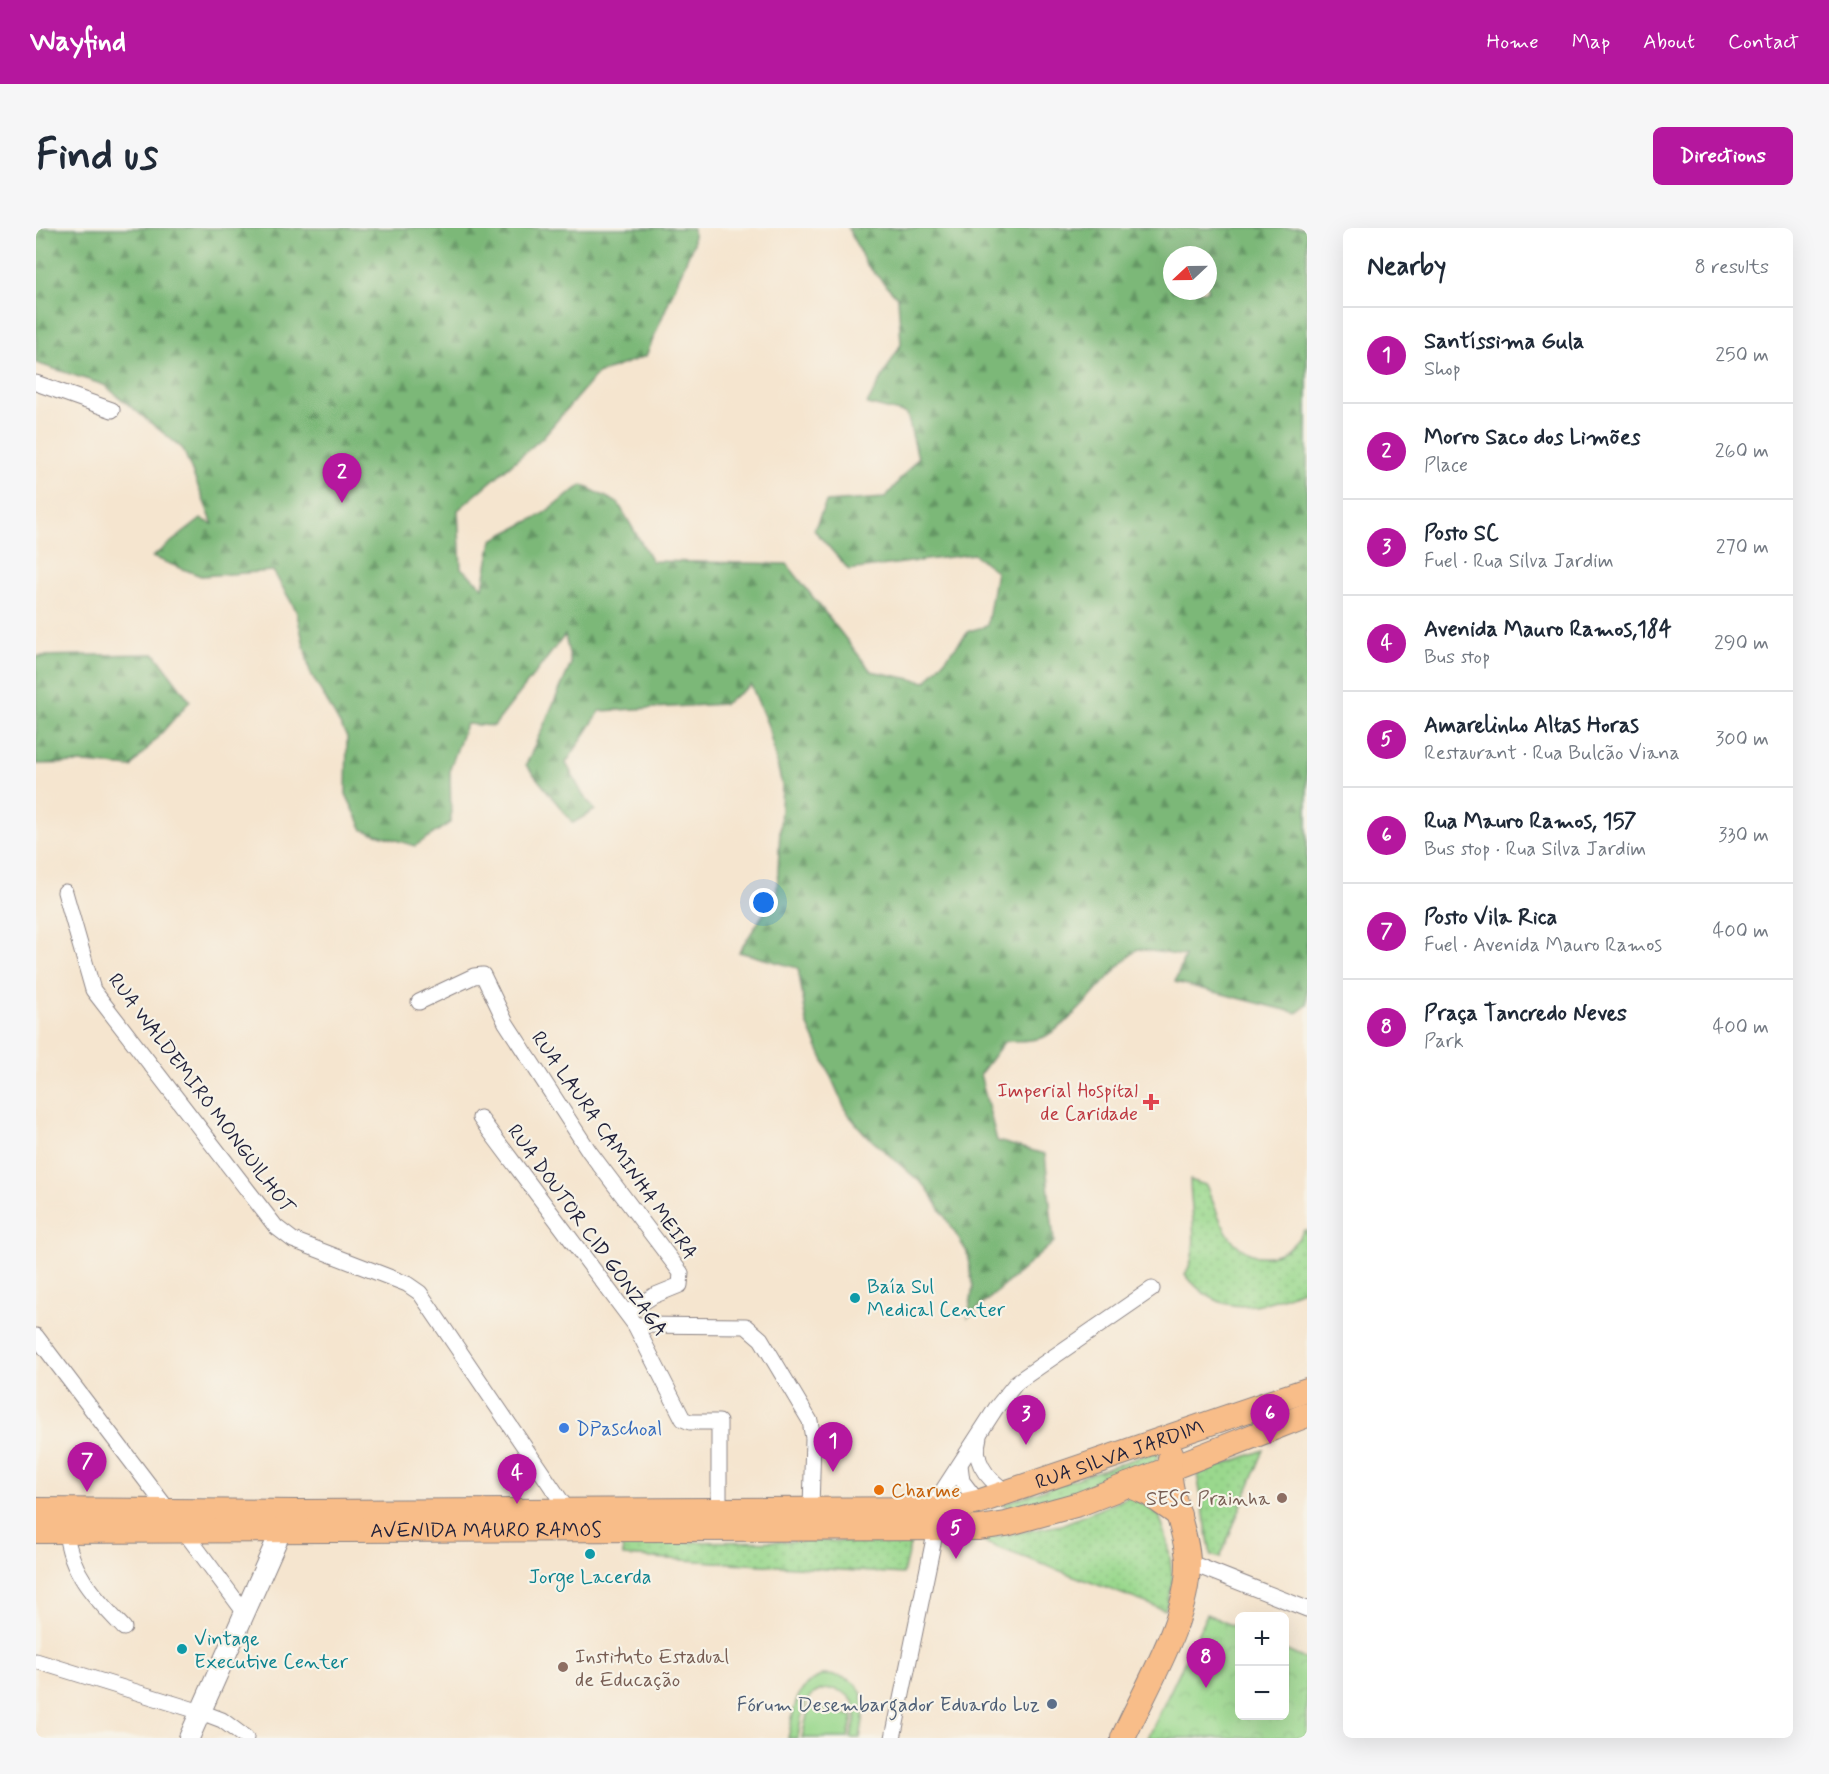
<!DOCTYPE html>
<html lang="en">
<head>
<meta charset="utf-8">
<style>
  :root { --surface:#fff; --page:#f6f6f7; --text:#1f2937; --muted:#747a83; --line:#e0e1e3; --accent:#b5179e }
  body { margin:0; font-family:Mynerve,sans-serif; background:var(--page); color:var(--text) }
  .controls { position:absolute; right:18px; bottom:18px; display:grid; overflow:hidden; border-radius:9px; box-shadow:0 6px 24px #0002 }
  .controls button { width:54px; height:54px; display:grid; place-items:center; padding:0; border:0; border-bottom:2px solid var(--line); background:var(--surface); color:var(--text); font:30px sans-serif }
  .compass { position:absolute; left:1127px; top:18px; width:54px; height:54px; border-radius:50%; background:var(--surface); box-shadow:0 6px 24px #0002; rotate:248deg }
  .you { position:absolute; left:728px; top:675px; width:21px; height:21px; margin:-15px; border:4px solid #fff; border-radius:50%; background:#1a73e8; box-shadow:0 0 0 9px #1a73e833 }
  .badge { display:grid; place-items:center; width:39px; height:39px; border-radius:50%; background:var(--accent); color:#fff; font-size:20px; font-weight:700 }
  .pin { position:absolute; translate:-50% -50px; filter:drop-shadow(0 2px 3px #0008) }
  .pin::after { content:''; position:absolute; top:32px; width:21px; height:18px; background:inherit; clip-path:polygon(0 0,100% 0,50% 100%) }
  .list { margin:0; padding:0; list-style:none }
  h2 { display:flex; justify-content:space-between; align-items:center; height:78px; margin:0; padding:0 24px; font-size:26px }
  h2 small { font-size:20px; font-weight:400; color:var(--muted) }
  .list li { display:grid; grid-template-columns:39px 1fr auto; gap:18px; align-items:center; box-sizing:border-box; height:96px; padding:0 24px; border-top:2px solid var(--line) }
  .list b { display:block; font-size:22px; white-space:nowrap }
  .list p { margin:0; font-size:20px; white-space:nowrap; color:var(--muted) }
  .list em { font-size:20px; font-style:normal; color:var(--muted) }
  .map { position:relative; flex:none; width:1271px; height:1510px; overflow:hidden; border-radius:9px }
  header { display:flex; align-items:center; gap:36px; box-sizing:border-box; height:84px; padding:0 30px; background:var(--accent); color:#fff }
  header strong { font-size:28px }
  nav { display:flex; gap:33px; margin-inline-start:auto; font-size:21px }
  .intro { display:flex; align-items:center; justify-content:space-between; box-sizing:border-box; height:144px; padding:0 36px }
  h1 { margin:0; font-size:42px }
  .button { padding:15px 27px; border-radius:9px; background:var(--accent); color:#fff; font-size:21px; font-weight:700 }
  main { display:flex; gap:36px; padding:0 36px }
  aside { flex:1; background:var(--surface); border-radius:9px; box-shadow:0 6px 24px #0002 }
  .map>svg:first-child { display:block }
</style>
</head>
<body>
<header>
<strong>Wayfind</strong>
<nav><a>Home</a><a>Map</a><a>About</a><a>Contact</a></nav>
</header>
<div class="intro"><h1>Find us</h1><a class="button">Directions</a></div>
<main>
<div class="map">
<svg width="1271" height="1510" viewBox="0 0 1271 1510">
  <defs>
    <pattern id="grass-dots" width="8" height="8" patternUnits="userSpaceOnUse" patternTransform="scale(1.5)"><rect width="8" height="8" fill="#9ad88d"/><path d="M2 2h.1M6 6h.1" fill="none" stroke="#84b97b" stroke-width="1.8" stroke-linecap="round"/></pattern>
    <pattern id="forest-firs" width="22" height="20" patternUnits="userSpaceOnUse" patternTransform="scale(1.5)"><rect width="22" height="20" fill="#7bb878"/><path d="M5 1l3.5 6h-7zM16 11l3.5 6h-7z" fill="#649564"/></pattern>
    <pattern id="park-crowns" width="20" height="18" patternUnits="userSpaceOnUse" patternTransform="scale(1.5)"><rect width="20" height="18" fill="#9ad88d"/><path d="M2 6a3 3 0 1 1 6 0M12 15a3 3 0 1 1 6 0" fill="none" stroke="#84b97b"/></pattern>
  </defs>
  <rect width="100%" height="100%" fill="#f7f3e8"/>
  <filter id="ink" filterUnits="userSpaceOnUse"><feTurbulence type="fractalNoise" baseFrequency=".0167" numOctaves="2"/><feDisplacementMap in="SourceGraphic" scale="12" xChannelSelector="R" yChannelSelector="G"/><feConvolveMatrix kernelMatrix="1 2 1 2 8 2 1 2 1" color-interpolation-filters="sRGB"/></filter>
  <filter id="wash" filterUnits="userSpaceOnUse"><feTurbulence type="fractalNoise" baseFrequency=".008" numOctaves="4" result="noise"/><feDisplacementMap in="SourceGraphic" scale="24" xChannelSelector="R" yChannelSelector="G"/><feGaussianBlur stdDeviation="1.35" result="paint"/><feColorMatrix in="noise" values="0 0 0 0 0 0 0 0 0 0 0 0 0 0 0 0 0 1.4 0 .05"/><feComposite in="paint" operator="in"/></filter>
  <g filter="url(#wash)">
    <rect width="100%" height="100%" fill="#f5e5cf"/>
    <!-- grass -->
    <g fill="url(#grass-dots)" stroke="#5e7d64" stroke-width="1.5">
      <path d="M1154,952L1170,957C1178,975 1185,1000 1199,1015C1223,1039 1253,1028 1268,1002H1271V1060C1224,1080 1184,1092 1149,1046C1165,1025 1154,978 1154,952Z"/>
      <path d="M1124,1222L1118,1238C1083,1251 1000,1294 966,1276Z"/>
      <path d="M1228,1222L1184,1330L1175,1327L1161,1246Z"/>
      <path d="M1095,1268L1123,1287L1132,1315L1137,1354L1129,1382L947,1314L953,1310L1025,1297Z"/>
      <path d="M875,1313L867,1346L587,1328L586,1314Z"/>
    </g>
    <!-- forest -->
    <g fill="url(#forest-firs)" stroke="#4e6d5a" stroke-width="1.5" fill-rule="evenodd">
      <path d="M0,0H657V16L610,128L561,146L506,210L422,282L425,340L447,359L456,312L505,287L546,257L582,275L616,333L751,336L835,443L890,454L933,403L951,398L960,343L937,326L813,342L778,302L790,274L849,270L882,230L871,186L831,176L865,116L862,70L830,36L812,0H1271V777L1261,785L1139,754L1149,728L1102,721C1069,747 1046,787 1010,808C1000,814 980,812 968,814L944,846L961,913L1009,926L1018,1014L932,1089L937,1059L931,1024L891,960L830,907L811,885L771,795L762,740L703,724L741,665L746,557L732,498L715,457L688,476L564,483L530,535L547,567L559,582L537,595L490,537L535,436L529,407L458,498L430,496L414,541L415,594L379,618L327,602L310,566L311,509L274,444L260,382L237,343L165,348L116,329L165,291L177,296L147,221L68,157L0,135ZM1136,27H1172V63H1136Z"/>
      <path d="M119,426L154,473L95,539L49,535L0,536V428Z"/>
    </g>
    <!-- park -->
    <path fill="url(#park-crowns)" stroke="#5e7d64" stroke-width="1.5" d="M1171,1386L1203,1401L1204,1488H1248L1249,1422L1271,1432V1510H1112Z"/>
    <!-- pitch -->
    <g fill="#9ad88d" stroke="#5e7d64" stroke-width="1.5">
      <path d="M787,1447C833,1447 831,1474 824,1510H815C816,1503 820,1494 820,1486C820,1460 785,1452 771,1473C765,1482 764,1499 762,1510H752C759,1481 756,1460 787,1447Z"/>
      <path d="M773,1478L817,1488L812,1510H766Z"/>
    </g>
  </g>
  <g filter="url(#ink)">
    <g fill="none" stroke-linecap="round" stroke-linejoin="round">
      <defs>
        <g id="minor">
          <path d="M0,155L76,182"/>
          <path d="M29,664L57,762L240,999L257,1012L371,1056L384,1065L532,1283"/>
          <path d="M383,774L438,748L447,747L470,795L553,923L645,1045L644,1057L617,1068L591,1085"/>
          <path d="M444,890L599,1097L647,1191L654,1194H683V1281"/>
          <path d="M599,1097L710,1098L725,1111L774,1193L777,1210L775,1281"/>
          <path d="M0,1108L133,1283"/>
          <path d="M943,1209C936,1233 951,1251 971,1264"/>
          <path d="M924,1237L926,1253L942,1274"/>
          <path d="M894,1282L960,1180L981,1154L1116,1061"/>
          <path d="M30,1303C34,1345 60,1371 88,1400"/>
          <path d="M148,1303L209,1385"/>
          <path d="M1152,1334L1271,1381"/>
          <path d="M0,1433L165,1484L186,1492L210,1510"/>
          <path d="M857,1510L900,1301"/>
        </g>
        <path id="tertiary" d="M153,1510L245,1303"/>
        <g id="primary">
          <path d="M1092,1257L1113,1266L1143,1287"/>
          <path id="s1" d="M0,1282L261,1284L911,1281L942,1274L1271,1162"/>
          <path id="s2" d="M0,1303L943,1300L970,1296L1043,1276L1271,1187"/>
          <path d="M1087,1510C1110,1459 1153,1391 1152,1334C1151,1298 1127,1260 1135,1225"/>
        </g>
      </defs>
      <!-- minor casing -->
      <use href="#minor" stroke="#8c8485" stroke-width="17"/>
      <!-- tertiary casing -->
      <use href="#tertiary" stroke="#8c8485" stroke-width="22"/>
      <!-- primary casing -->
      <use href="#primary" stroke="#8c8485" stroke-width="26"/>
      <!-- minor -->
      <use href="#minor" stroke="#fff" stroke-width="15"/>
      <!-- tertiary -->
      <use href="#tertiary" stroke="#fff" stroke-width="20"/>
      <!-- primary -->
      <use href="#primary" stroke="#f8bd89" stroke-width="24"/>
    </g>
  </g>
  <!-- markers -->
  <path fill="#e0444e" stroke="#f7f3e8" stroke-width="2" d="M1112 865h6v6h6v6h-6v6h-6v-6h-6v-6h6z"/>
  <g fill="#0f9aa8" stroke="#f7f3e8" stroke-width="2">
    <circle cx="819" cy="1070" r="6"/>
    <circle cx="554" cy="1326" r="6"/>
    <circle cx="146" cy="1421" r="6"/>
  </g>
  <circle fill="#3f7fe0" stroke="#f7f3e8" stroke-width="2" cx="528" cy="1200" r="6"/>
  <circle fill="#e8710a" stroke="#f7f3e8" stroke-width="2" cx="843" cy="1262" r="6"/>
  <g fill="#8d6e63" stroke="#f7f3e8" stroke-width="2">
    <circle cx="1246" cy="1270" r="6"/>
    <circle cx="527" cy="1439" r="6"/>
  </g>
  <circle fill="#5c6f8a" stroke="#f7f3e8" stroke-width="2" cx="1016" cy="1476" r="6"/>
  <g text-anchor="middle" stroke-width="4.5" stroke-linejoin="round" paint-order="stroke">
    <!-- health labels -->
    <g font-size="20" fill="#be3a42" stroke="#f7f3e8" text-anchor="end">
      <text x="1102" y="869">Imperial Hospital<tspan x="1102" dy="23">de Caridade</tspan></text>
    </g>
    <!-- street labels -->
    <g font-size="20" fill="#22223b" stroke="#f7f3e8">
      <text transform="translate(166 865) rotate(53)" y="7">RUA WALDEMIRO MONGUILHOT</text>
      <text transform="translate(579 917) rotate(55)" y="7">RUA LAURA CAMINHA MEIRA</text>
      <text transform="translate(552 1002) rotate(54)" y="7">RUA DOUTOR CID GONZAGA</text>
      <text dy="7" stroke="none"><textPath href="#s1" startOffset="1092">RUA SILVA JARDIM</textPath></text>
      <text dy="7" stroke="none"><textPath href="#s2" startOffset="450">AVENIDA MAURO RAMOS</textPath></text>
    </g>
    <!-- culture labels -->
    <g font-size="20" fill="#0d838f" stroke="#f7f3e8" text-anchor="start">
      <text x="831" y="1065">Baía Sul<tspan x="831" dy="23">Medical Center</tspan></text>
      <text x="554" y="1355" text-anchor="middle">Jorge Lacerda</text>
      <text x="158" y="1417">Vintage<tspan x="158" dy="23">Executive Center</tspan></text>
    </g>
    <!-- shop labels -->
    <g font-size="20" fill="#366cbe" stroke="#f7f3e8" text-anchor="start">
      <text x="540" y="1207">DPaschoal</text>
    </g>
    <!-- food labels -->
    <g font-size="20" fill="#c56008" stroke="#f7f3e8" text-anchor="start">
      <text x="855" y="1269">Charme</text>
    </g>
    <!-- education labels -->
    <g font-size="20" fill="#785e54" stroke="#f7f3e8" text-anchor="end">
      <text x="1234" y="1277">SESC Prainha</text>
      <text x="539" y="1435" text-anchor="start">Instituto Estadual<tspan x="539" dy="23">de Educação</tspan></text>
    </g>
    <!-- service labels -->
    <g font-size="20" fill="#4e5e75" stroke="#f7f3e8" text-anchor="end">
      <text x="1004" y="1483">Fórum Desembargador Eduardo Luz</text>
    </g>
  </g>
</svg>
<div class="controls">
<button>+</button>
<button>−</button>
</div>
<svg class="compass" viewBox="-18 -18 36 36"><path d="M0-13l5 13h-10z" fill="#e53935"/><path d="M0 13l5-13h-10z" fill="#747a83"/></svg>
<div class="you"></div>
<div class="pin badge" style="left:797px;top:1244px">1</div>
<div class="pin badge" style="left:306px;top:275px">2</div>
<div class="pin badge" style="left:990px;top:1217px">3</div>
<div class="pin badge" style="left:481px;top:1276px">4</div>
<div class="pin badge" style="left:920px;top:1331px">5</div>
<div class="pin badge" style="left:1234px;top:1216px">6</div>
<div class="pin badge" style="left:51px;top:1264px">7</div>
<div class="pin badge" style="left:1170px;top:1460px">8</div>
</div>
<aside>
<h2>Nearby<small>8 results</small></h2>
<ul class="list">
<li><span class="badge">1</span><div><b>Santíssima Gula</b><p>Shop</p></div><em>250 m</em></li>
<li><span class="badge">2</span><div><b>Morro Saco dos Limões</b><p>Place</p></div><em>260 m</em></li>
<li><span class="badge">3</span><div><b>Posto SC</b><p>Fuel · Rua Silva Jardim</p></div><em>270 m</em></li>
<li><span class="badge">4</span><div><b>Avenida Mauro Ramos,184</b><p>Bus stop</p></div><em>290 m</em></li>
<li><span class="badge">5</span><div><b>Amarelinho Altas Horas</b><p>Restaurant · Rua Bulcão Viana</p></div><em>300 m</em></li>
<li><span class="badge">6</span><div><b>Rua Mauro Ramos, 157</b><p>Bus stop · Rua Silva Jardim</p></div><em>330 m</em></li>
<li><span class="badge">7</span><div><b>Posto Vila Rica</b><p>Fuel · Avenida Mauro Ramos</p></div><em>400 m</em></li>
<li><span class="badge">8</span><div><b>Praça Tancredo Neves</b><p>Park</p></div><em>400 m</em></li>
</ul>
</aside>
</main>
</body>
</html>
